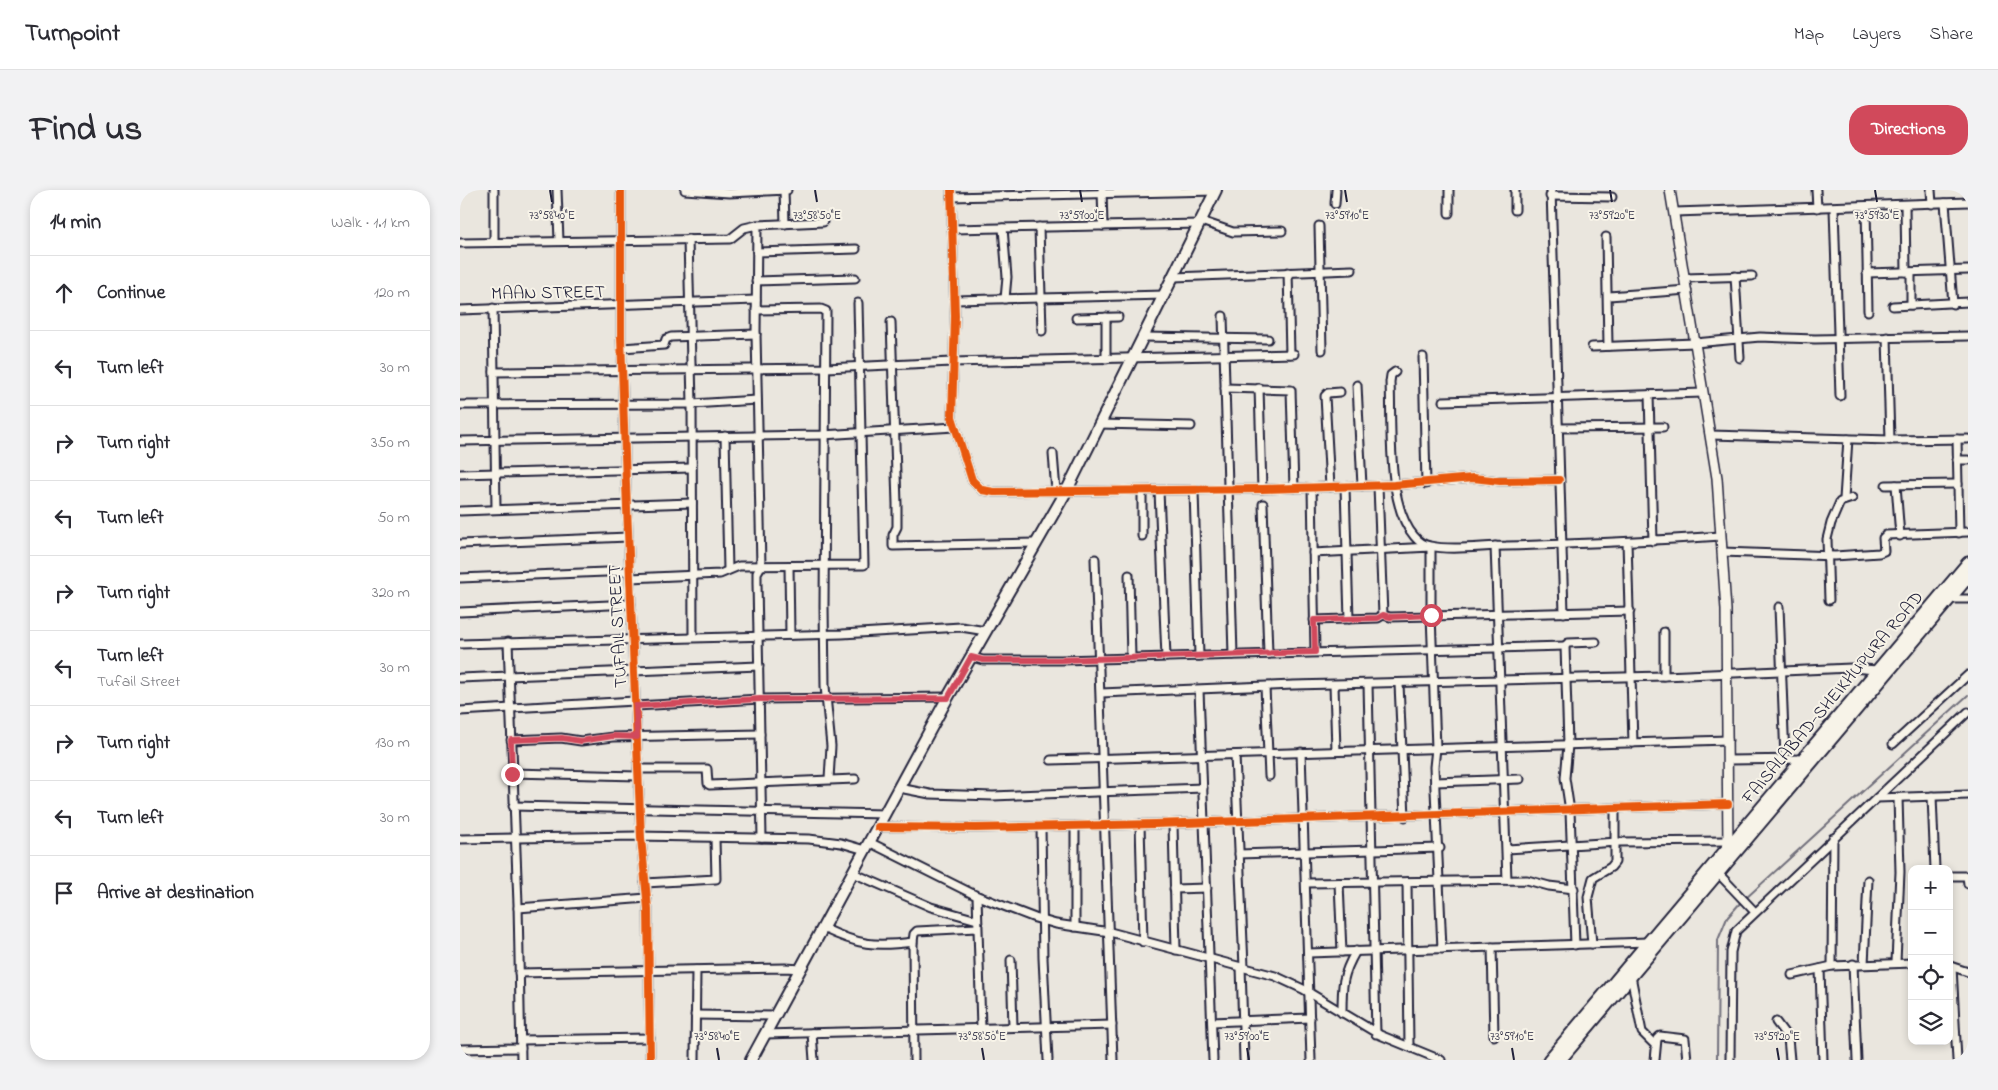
<!DOCTYPE html>
<html lang="en">
<head>
<meta charset="utf-8">
<style>
  :root { --surface:#fff; --page:#f2f2f3; --text:#2b2b33; --muted:#7c7c81; --line:#e1e1e2; --accent:#d1495b }
  body { margin:0; font-family:"Indie Flower",sans-serif; background:var(--page); color:var(--text) }
  .controls { position:absolute; right:15px; bottom:15px; display:grid; overflow:hidden; border-radius:10px; box-shadow:0 2px 8px #0003 }
  .controls button { width:45px; height:45px; display:grid; place-items:center; padding:0; border:0; border-bottom:1px solid var(--line); background:var(--surface); color:var(--text); font:25px sans-serif }
  .stop { position:absolute; width:15px; height:15px; margin:-11px; border:4px solid #d1495b; border-radius:50%; background:#fff }
  .stop.end { background:#d1495b; border-color:#fff; box-shadow:0 1px 5px #0008 }
  .list { margin:0; padding:0; list-style:none }
  h2 { display:flex; justify-content:space-between; align-items:center; height:65px; margin:0; padding:0 20px; font-size:21px }
  h2 small { font-size:16px; font-weight:400; color:var(--muted) }
  .list li { display:grid; grid-template-columns:32px 1fr auto; gap:15px; align-items:center; box-sizing:border-box; height:75px; padding:0 20px; border-top:1px solid var(--line) }
  .list b { display:block; font-size:19px; white-space:nowrap }
  .list p { margin:0; font-size:16px; white-space:nowrap; color:var(--muted) }
  .list em { font-size:16px; font-style:normal; color:var(--muted) }
  .icon { flex:none; width:28px; height:28px; fill:none; stroke:currentColor; stroke-width:2; stroke-linecap:round; stroke-linejoin:round }
  .map { position:relative; flex:none; width:1508px; height:870px; overflow:hidden; border-radius:20px }
  header { display:flex; align-items:center; gap:30px; box-sizing:border-box; height:70px; padding:0 25px; background:var(--surface); border-bottom:1px solid var(--line) }
  header strong { font-size:24px }
  nav { display:flex; gap:28px; margin-inline-start:auto; font-size:18px }
  .intro { display:flex; align-items:center; justify-content:space-between; box-sizing:border-box; height:120px; padding:0 30px }
  h1 { margin:0; font-size:35px }
  .button { padding:12px 22px; border-radius:20px; background:var(--accent); color:#fff; font-size:18px; font-weight:700 }
  main { display:flex; gap:30px; padding:0 30px }
  aside { flex:1; background:var(--surface); border-radius:20px; box-shadow:0 2px 8px #0003 }
  .map>svg:first-child { display:block }
</style>
</head>
<body>
<header>
<strong>Turnpoint</strong>
<nav><a>Map</a><a>Layers</a><a>Share</a></nav>
</header>
<div class="intro"><h1>Find us</h1><a class="button">Directions</a></div>
<main>
<aside>
<h2>14 min<small>Walk · 1.1 km</small></h2>
<ul class="list">
<li><svg class="icon" aria-label="ahead" viewBox="0 0 24 24"><path d="M12 20V5M6 11l6-6 6 6"/></svg><div><b>Continue</b></div><em>120 m</em></li>
<li><svg class="icon" aria-label="left" viewBox="0 0 24 24"><path d="M17 20v-9H6M10 6l-5 5 5 5"/></svg><div><b>Turn left</b></div><em>30 m</em></li>
<li><svg class="icon" aria-label="right" viewBox="0 0 24 24"><path d="M7 20v-9h11M14 6l5 5-5 5"/></svg><div><b>Turn right</b></div><em>350 m</em></li>
<li><svg class="icon" aria-label="left" viewBox="0 0 24 24"><path d="M17 20v-9H6M10 6l-5 5 5 5"/></svg><div><b>Turn left</b></div><em>50 m</em></li>
<li><svg class="icon" aria-label="right" viewBox="0 0 24 24"><path d="M7 20v-9h11M14 6l5 5-5 5"/></svg><div><b>Turn right</b></div><em>320 m</em></li>
<li><svg class="icon" aria-label="left" viewBox="0 0 24 24"><path d="M17 20v-9H6M10 6l-5 5 5 5"/></svg><div><b>Turn left</b><p>Tufail Street</p></div><em>30 m</em></li>
<li><svg class="icon" aria-label="right" viewBox="0 0 24 24"><path d="M7 20v-9h11M14 6l5 5-5 5"/></svg><div><b>Turn right</b></div><em>130 m</em></li>
<li><svg class="icon" aria-label="left" viewBox="0 0 24 24"><path d="M17 20v-9H6M10 6l-5 5 5 5"/></svg><div><b>Turn left</b></div><em>30 m</em></li>
<li><svg class="icon" aria-label="arrive" viewBox="0 0 24 24"><path d="M6 21V4h12l-3 4 3 4H6"/></svg><div><b>Arrive at destination</b></div></li>
</ul>
</aside>
<div class="map">
<svg width="1508" height="870" viewBox="0 0 1508 870">
  <rect width="100%" height="100%" fill="#eae6de"/>
  <filter id="ink" filterUnits="userSpaceOnUse"><feTurbulence type="fractalNoise" baseFrequency=".02" numOctaves="2"/><feDisplacementMap in="SourceGraphic" scale="10" xChannelSelector="R" yChannelSelector="G"/><feConvolveMatrix kernelMatrix="1 2 1 2 8 2 1 2 1" color-interpolation-filters="sRGB"/></filter>
  <g filter="url(#ink)">
    <g fill="none" stroke-linecap="round" stroke-linejoin="round">
      <!-- stream -->
      <g stroke="#716f7b" stroke-width="2">
        <path d="M1285,709L1508,505"/>
        <path d="M1257,870L1258,750L1267,728L1281,712"/>
      </g>
      <defs>
        <g id="minor">
          <path d="M34,0V52"/>
          <path d="M97,0L99,51"/>
          <path d="M161,0V147L166,294L181,648L188,719L190,870"/>
          <path d="M225,0L269,3L327,0"/>
          <path d="M324,0L325,34"/>
          <path d="M491,0L495,126L492,227L512,290L522,300L534,302L802,299L934,295L1013,288L1040,291L1099,290"/>
          <path d="M642,0L643,36"/>
          <path d="M989,0V23"/>
          <path d="M1055,0V20"/>
          <path d="M1091,0L1104,423"/>
          <path d="M1356,0L1357,18"/>
          <path d="M1471,0L1472,14"/>
          <path d="M1090,6L1152,7"/>
          <path d="M491,7L756,1"/>
          <path d="M1485,13L1493,114"/>
          <path d="M875,14L876,0"/>
          <path d="M1445,15L1446,82"/>
          <path d="M1406,17L1408,121"/>
          <path d="M1374,18L1380,206"/>
          <path d="M1215,22L1508,12"/>
          <path d="M741,31L773,42L822,41"/>
          <path d="M859,36L862,160"/>
          <path d="M579,37L582,141"/>
          <path d="M543,38L547,87L545,109"/>
          <path d="M492,39L740,34"/>
          <path d="M1146,47L1148,156"/>
          <path d="M228,49L232,214L233,447"/>
          <path d="M0,53L270,49L284,38L297,35"/>
          <path d="M297,62L396,59"/>
          <path d="M828,82L830,164"/>
          <path d="M1451,82V115"/>
          <path d="M1407,83L1508,80"/>
          <path d="M1275,86L1280,168"/>
          <path d="M714,87L892,80"/>
          <path d="M1225,88L1292,86"/>
          <path d="M296,91L395,88"/>
          <path d="M1149,106L1227,100"/>
          <path d="M495,110L705,105"/>
          <path d="M1433,116L1508,112"/>
          <path d="M33,118L36,319"/>
          <path d="M0,120L296,110"/>
          <path d="M296,120L361,119L366,121L364,416L365,496L371,556L369,589"/>
          <path d="M763,126L773,465"/>
          <path d="M616,128L658,127"/>
          <path d="M431,132L437,314V337L433,345V356L576,353"/>
          <path d="M683,147L808,149"/>
          <path d="M1427,147L1430,250"/>
          <path d="M1132,157L1235,153L1300,147L1355,149L1508,146"/>
          <path d="M162,158L204,155L206,149L211,147L296,144"/>
          <path d="M963,167L966,294"/>
          <path d="M646,169V127"/>
          <path d="M34,182L366,178L492,172L834,164"/>
          <path d="M935,182L931,185L930,192C932,234 926,314 954,346C958,351 964,355 970,356C991,361 1023,356 1046,356C1118,354 1189,351 1261,346"/>
          <path d="M897,195L902,296"/>
          <path d="M765,198L831,200L834,298"/>
          <path d="M799,198L802,299"/>
          <path d="M1189,205L1193,351"/>
          <path d="M983,211L1243,203"/>
          <path d="M0,215L232,214L297,210"/>
          <path d="M639,234L731,236"/>
          <path d="M1098,238L1203,237"/>
          <path d="M1250,245L1430,250L1508,249"/>
          <path d="M265,246L268,380"/>
          <path d="M1497,249L1499,343"/>
          <path d="M0,251L362,245L495,237"/>
          <path d="M593,264L596,301"/>
          <path d="M1497,270H1508"/>
          <path d="M0,284L231,278"/>
          <path d="M1426,295L1498,294"/>
          <path d="M1436,295L1440,346"/>
          <path d="M918,296L923,425"/>
          <path d="M870,297L865,206L868,203L880,202"/>
          <path d="M885,297L889,429"/>
          <path d="M852,298L855,462"/>
          <path d="M699,301L706,467"/>
          <path d="M734,301L739,466"/>
          <path d="M1384,309L1388,249"/>
          <path d="M803,314L808,464"/>
          <path d="M0,321L232,313"/>
          <path d="M682,346V301"/>
          <path d="M1167,352L1173,553"/>
          <path d="M0,354L168,347"/>
          <path d="M1035,356L1047,690"/>
          <path d="M1262,362L1375,366L1419,363L1424,361L1423,348L1426,345L1508,342"/>
          <path d="M853,363L971,357V425L976,558L974,577L982,759"/>
          <path d="M635,369L653,870"/>
          <path d="M329,376L330,445"/>
          <path d="M669,385L671,468"/>
          <path d="M0,388L170,381"/>
          <path d="M170,388L260,384L279,376L404,375L398,113"/>
          <path d="M1490,409H1508"/>
          <path d="M1369,410L1367,349L1371,333L1380,312L1392,308"/>
          <path d="M1319,417L1325,569"/>
          <path d="M0,422L171,414"/>
          <path d="M854,430L918,428L923,425L930,427L1170,421"/>
          <path d="M48,452L58,714L61,870"/>
          <path d="M0,454L382,444L501,437L526,441"/>
          <path d="M511,467L523,470H601L1105,456"/>
          <path d="M1204,486V442"/>
          <path d="M0,488L299,476"/>
          <path d="M908,494L916,844"/>
          <path d="M939,494L945,627"/>
          <path d="M874,495L876,561"/>
          <path d="M805,497L809,586"/>
          <path d="M739,500L753,870"/>
          <path d="M641,503L833,495L1204,486L1391,478L1417,480"/>
          <path d="M176,516L300,509L488,507"/>
          <path d="M0,521L175,511"/>
          <path d="M51,550L101,548L121,551L153,547L300,544"/>
          <path d="M1433,554L1508,485"/>
          <path d="M841,562L851,870"/>
          <path d="M775,565L784,777"/>
          <path d="M591,570L1268,550"/>
          <path d="M1268,570L1343,569"/>
          <path d="M178,579H247L248,594L250,595L395,589"/>
          <path d="M52,583L178,586"/>
          <path d="M975,592L1060,589"/>
          <path d="M439,598L470,604L533,606L743,598"/>
          <path d="M1472,606L1475,679"/>
          <path d="M1417,608L1508,605"/>
          <path d="M53,616L425,624"/>
          <path d="M680,634L683,752"/>
          <path d="M713,634L716,760"/>
          <path d="M615,636V737"/>
          <path d="M418,637L516,638L695,634L1268,614"/>
          <path d="M581,637L583,768L588,870"/>
          <path d="M302,648L297,393V383L301,376L296,144L297,35L363,32"/>
          <path d="M0,649L177,646L349,649L381,653L405,660"/>
          <path d="M409,652L515,705L575,728L596,734L650,742L815,786L843,799L920,845L981,870"/>
          <path d="M1047,659L1158,652L1268,651"/>
          <path d="M779,664L980,658"/>
          <path d="M1256,681L1295,722"/>
          <path d="M393,683L471,717L517,730"/>
          <path d="M1489,686H1507L1508,694"/>
          <path d="M947,692L949,856"/>
          <path d="M185,693L256,689L255,649"/>
          <path d="M847,693L1067,690L1089,696L1114,699"/>
          <path d="M879,693L882,762"/>
          <path d="M714,699L747,698"/>
          <path d="M517,706L521,838"/>
          <path d="M58,718L187,708"/>
          <path d="M363,738C399,755 413,757 453,752L454,870"/>
          <path d="M453,752L454,744L457,741L517,738"/>
          <path d="M1132,754L1128,707L1133,688L1151,677L1155,672V619"/>
          <path d="M1115,755L1110,621L1105,588L1108,555L1105,456L1108,453L1136,452"/>
          <path d="M1032,757L1034,846"/>
          <path d="M848,763L1188,752"/>
          <path d="M551,770L553,837"/>
          <path d="M1436,772L1440,682L1438,607"/>
          <path d="M1393,774L1397,870"/>
          <path d="M1404,774L1408,690"/>
          <path d="M1372,776L1373,648"/>
          <path d="M1490,776L1508,782"/>
          <path d="M781,777L784,870"/>
          <path d="M1492,777L1497,870"/>
          <path d="M1360,779L1363,870"/>
          <path d="M59,783L325,778L341,779"/>
          <path d="M1332,785L1372,776L1452,773"/>
          <path d="M1171,786L1182,842L1195,855"/>
          <path d="M882,823C882,795 882,785 896,761"/>
          <path d="M235,825L315,826"/>
          <path d="M752,832L850,828"/>
          <path d="M1316,832L1328,848L1330,870"/>
          <path d="M352,843L354,870"/>
          <path d="M305,844L652,835"/>
          <path d="M61,850L190,848"/>
          <path d="M0,859L61,858"/>
          <path d="M235,870L236,780"/>
          <path d="M1195,870L1197,849L1200,846L1225,849L1227,870"/>
          <path d="M1270,870L1271,762L1276,741L1508,522"/>
        </g>
        <path id="tertiary" d="M1210,0L1257,288L1266,420L1268,659"/>
        <path id="secondary" d="M291,870L488,507L607,300L756,0"/>
        <g id="trunk">
          <path d="M1089,870L1508,373"/>
          <path d="M1100,870L1508,387"/>
        </g>
      </defs>
      <!-- minor casing -->
      <use href="#minor" stroke="#22223b" stroke-width="11"/>
      <!-- tertiary casing -->
      <use href="#tertiary" stroke="#22223b" stroke-width="12"/>
      <!-- secondary casing -->
      <use href="#secondary" stroke="#22223b" stroke-width="14"/>
      <!-- trunk casing -->
      <use href="#trunk" stroke="#22223b" stroke-width="15"/>
      <!-- minor -->
      <use href="#minor" stroke="#f7f3e8" stroke-width="7"/>
      <!-- tertiary -->
      <use href="#tertiary" stroke="#f7f3e8" stroke-width="9"/>
      <!-- secondary -->
      <use href="#secondary" stroke="#f7f3e8" stroke-width="10"/>
      <!-- trunk -->
      <use href="#trunk" stroke="#f7f3e8" stroke-width="11"/>
      <defs>
        <g id="cycleway">
          <path d="M161,0V147L166,294L181,648L188,719L190,870"/>
          <path d="M491,0L495,126L492,227L512,290L522,300L534,302L802,299L934,295L1013,288L1040,291L1099,290"/>
          <path d="M418,637L516,638L695,634L1268,614"/>
        </g>
      </defs>
      <!-- cycleway casing -->
      <use href="#cycleway" stroke="#f7f3e8" stroke-width="11"/>
      <!-- cycleway -->
      <use href="#cycleway" stroke="#e8590c" stroke-width="8"/>
    </g>
  </g>
  <g fill="none" stroke-linecap="round" stroke-linejoin="round" filter="url(#ink)">
    <!-- route -->
    <path stroke="#d1495b" stroke-width="6" d="M52,584L51,550L102,548L121,551L153,546L177,547L176,516L300,509L488,508L511,467L523,470H600L855,462L854,430L918,428L923,425L930,427L971,425"/>
  </g>
  <!-- ticks -->
  <path fill="none" stroke="#22223b" stroke-width="2" d="M90,0L92,12M355,0L357,12M620,0L622,12M885,0L887,12M1150,0L1152,12M1415,0L1417,12M257,858L259,870M522,858L524,870M787,858L789,870M1052,858L1054,870M1317,858L1319,870"/>
  <g text-anchor="middle" stroke-width="4" stroke-linejoin="round" paint-order="stroke">
    <!-- street labels -->
    <g font-size="18" fill="#22223b" stroke="#f7f3e8">
      <text transform="translate(88 102) rotate(-1)" y="6">MAAN STREET</text>
      <text transform="translate(157 436) rotate(-93)" y="6">TUFAIL STREET</text>
      <text transform="translate(1372 507) rotate(-50)" y="6">FAISALABAD-SHEIKHUPURA ROAD</text>
    </g>
  </g>
  <g font-size="12" text-anchor="middle" fill="#22223b" stroke="#f7f3e8" stroke-width="4" stroke-linejoin="round" paint-order="stroke">
    <text x="92" y="29">73°58'40"E</text>
    <text x="357" y="29">73°58'50"E</text>
    <text x="622" y="29">73°59'00"E</text>
    <text x="887" y="29">73°59'10"E</text>
    <text x="1152" y="29">73°59'20"E</text>
    <text x="1417" y="29">73°59'30"E</text>
    <text x="257" y="850">73°58'40"E</text>
    <text x="522" y="850">73°58'50"E</text>
    <text x="787" y="850">73°59'00"E</text>
    <text x="1052" y="850">73°59'10"E</text>
    <text x="1317" y="850">73°59'20"E</text>
  </g>
</svg>
<div class="controls">
<button>+</button>
<button>−</button>
<button><svg class="icon" aria-label="locate" viewBox="0 0 24 24"><circle cx="12" cy="12" r="6"/><path d="M12 2v4M12 18v4M2 12h4M18 12h4"/></svg></button>
<button><svg class="icon" aria-label="layers" viewBox="0 0 24 24"><path d="M12 4l9 5-9 5-9-5zM3 14l9 5 9-5"/></svg></button>
</div>
<div class="stop" style="left:971px;top:425px"></div>
<div class="stop end" style="left:52px;top:584px"></div>
</div>
</main>
</body>
</html>
